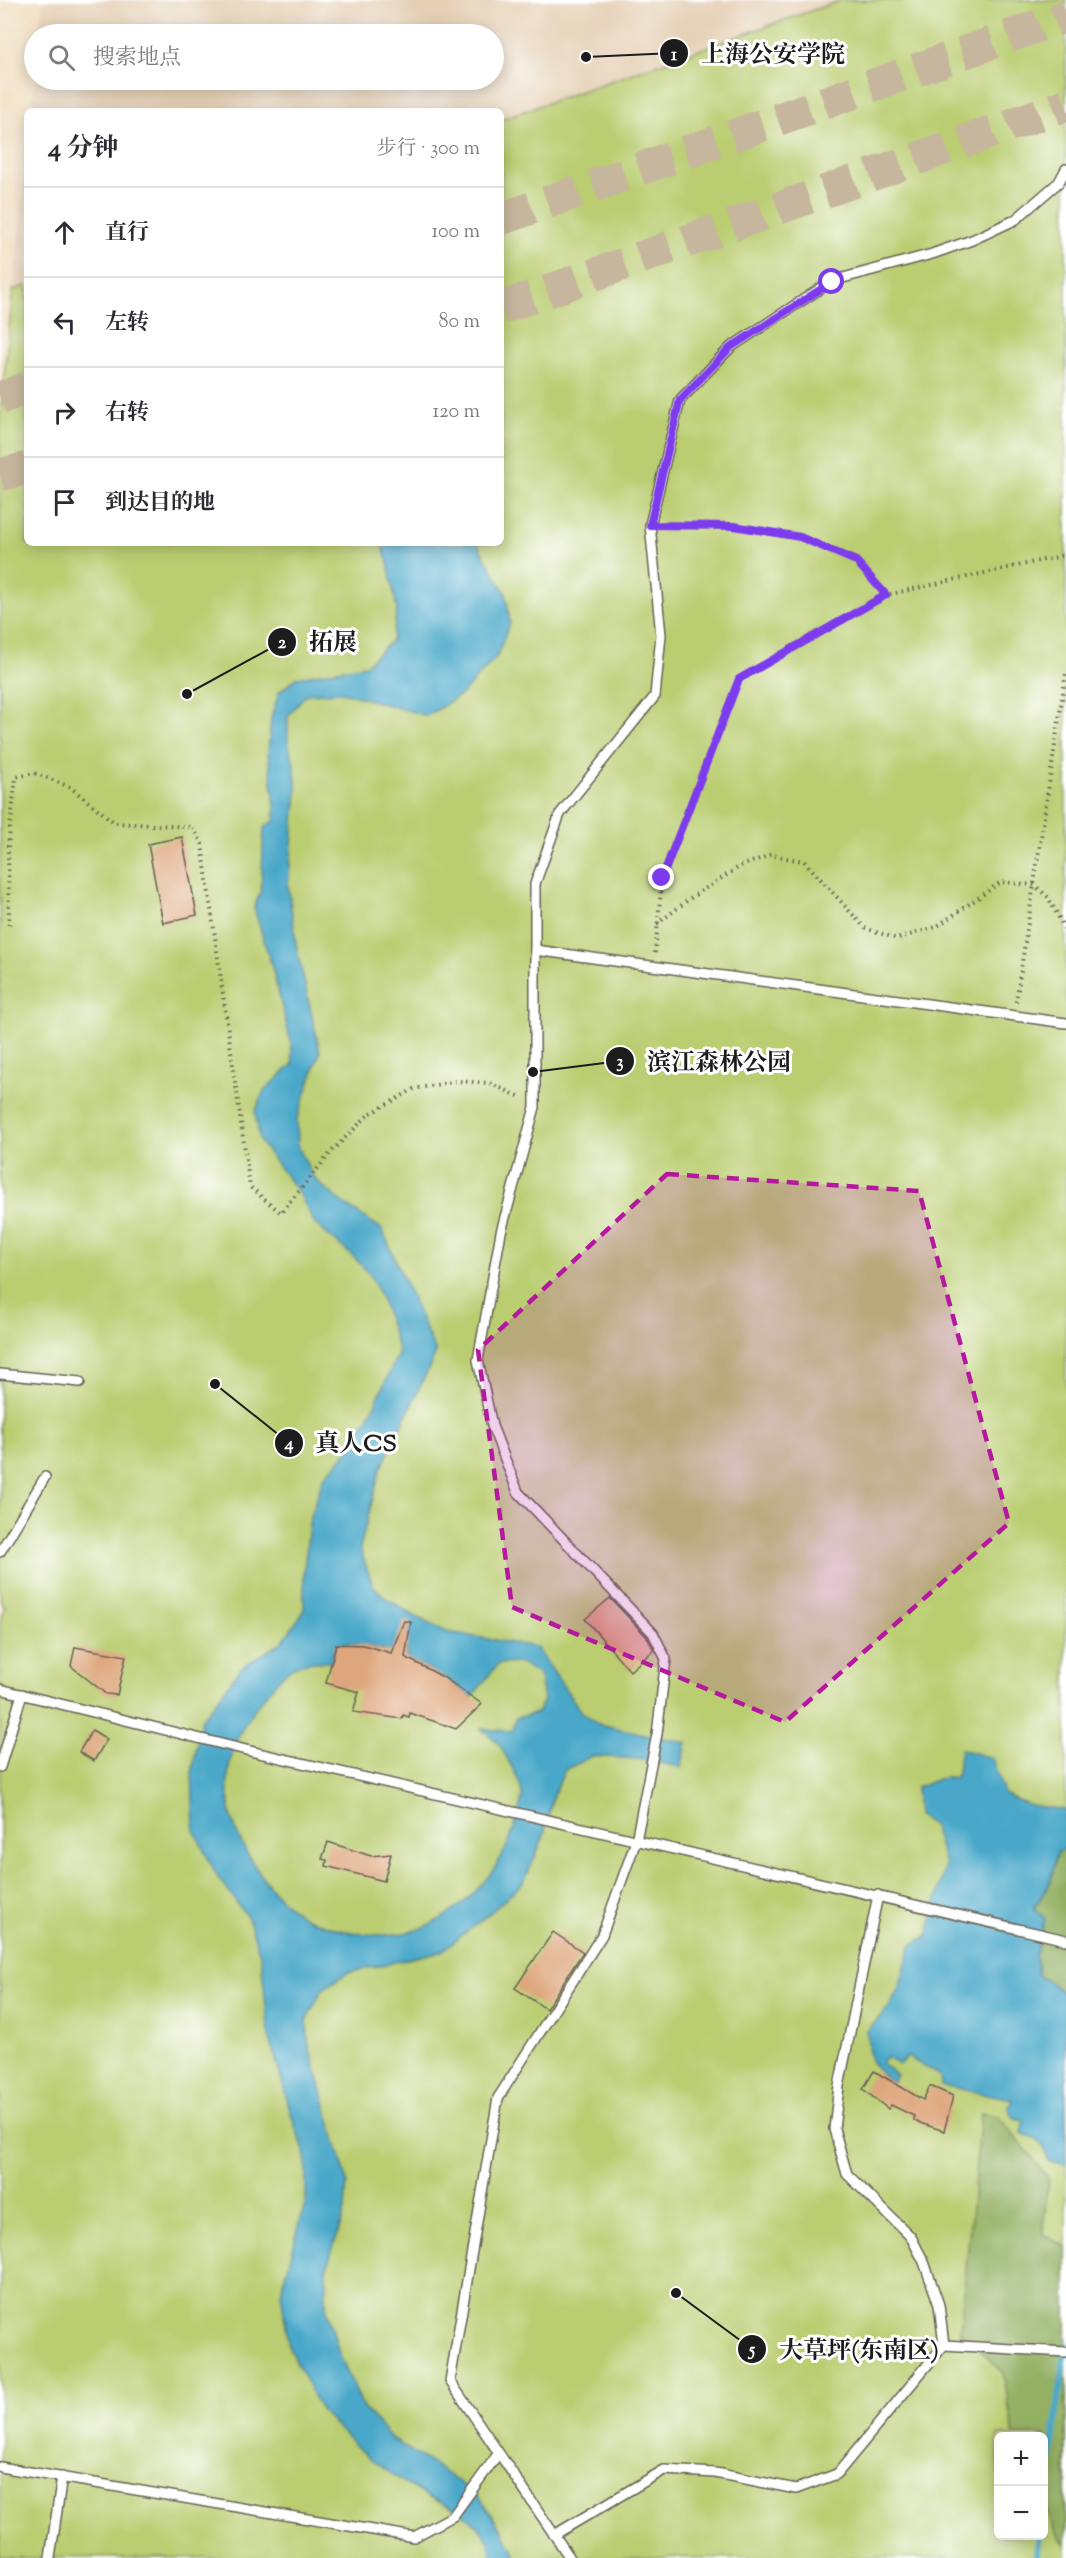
<!DOCTYPE html>
<html lang="zh">
<head>
<meta charset="utf-8">
<style>
  :root { --surface:#fff; --page:#f7f7f7; --text:#2b2b33; --muted:#7c7c81; --line:#e1e1e2 }
  body { margin:0; font-family:"Sorts Mill Goudy","Noto Serif SC",serif; background:var(--page); color:var(--text) }
  .controls { position:absolute; right:18px; bottom:18px; display:grid; overflow:hidden; border-radius:9px; box-shadow:0 3px 15px #0003 }
  .controls button { width:54px; height:54px; display:grid; place-items:center; padding:0; border:0; border-bottom:2px solid var(--line); background:var(--surface); color:var(--text); font:30px sans-serif }
  .stop { position:absolute; width:18px; height:18px; margin:-14px; border:4px solid #7c3aed; border-radius:50%; background:#fff }
  .stop.end { background:#7c3aed; border-color:#fff; box-shadow:0 2px 6px #0008 }
  .list { margin:0; padding:0; list-style:none }
  h2 { display:flex; justify-content:space-between; align-items:center; height:78px; margin:0; padding:0 24px; font-size:26px }
  h2 small { font-size:20px; font-weight:400; color:var(--muted) }
  .list li { display:grid; grid-template-columns:39px 1fr auto; gap:18px; align-items:center; box-sizing:border-box; height:90px; padding:0 24px; border-top:2px solid var(--line) }
  .list b { display:block; font-size:22px; white-space:nowrap }
  .list em { font-size:20px; font-style:normal; color:var(--muted) }
  .icon { flex:none; width:33px; height:33px; fill:none; stroke:currentColor; stroke-width:2; stroke-linecap:round; stroke-linejoin:round }
  .map { position:relative; flex:none; width:1066px; height:2558px; overflow:hidden }
  .search { position:absolute; background:var(--surface); box-shadow:0 3px 15px #0003; left:24px; top:24px; width:480px; height:66px; display:flex; align-items:center; gap:15px; box-sizing:border-box; padding:0 21px; border-radius:33px; color:var(--muted); font-size:22px }
  .panel { position:absolute; background:var(--surface); box-shadow:0 3px 15px #0003; left:24px; top:108px; width:480px; height:438px; border-radius:9px }
  .map>svg:first-child { display:block }
</style>
</head>
<body>
<div class="map">
<svg width="1066" height="2558" viewBox="0 0 1066 2558">
  <rect width="100%" height="100%" fill="#fff"/>
  <filter id="ink" filterUnits="userSpaceOnUse"><feTurbulence type="fractalNoise" baseFrequency=".0167" numOctaves="2"/><feDisplacementMap in="SourceGraphic" scale="12" xChannelSelector="R" yChannelSelector="G"/><feConvolveMatrix kernelMatrix="1 2 1 2 8 2 1 2 1" color-interpolation-filters="sRGB"/></filter>
  <filter id="wash" filterUnits="userSpaceOnUse"><feTurbulence type="fractalNoise" baseFrequency=".008" numOctaves="4" result="noise"/><feDisplacementMap in="SourceGraphic" scale="24" xChannelSelector="R" yChannelSelector="G"/><feGaussianBlur stdDeviation="1.35" result="paint"/><feColorMatrix in="noise" values="0 0 0 0 0 0 0 0 0 0 0 0 0 0 0 0 0 1.4 0 .05"/><feComposite in="paint" operator="in"/></filter>
  <g filter="url(#wash)">
    <rect width="100%" height="100%" fill="#f0ddbd"/>
    <!-- built -->
    <g fill="#e5d0b5">
      <path d="M43,0H842L501,119V111H31L35,80H494V34H39Z"/>
      <path d="M27,154V285L13,290Z"/>
    </g>
    <!-- green -->
    <path fill="#bacd71" stroke="#6b7446" stroke-width="1.5" fill-rule="evenodd" d="M842,0H1066V2558H0V1623L5,1606L0,1601V416L13,290L27,285V543H501V119ZM998,2436H1044V2536H998Z"/>
    <!-- forest -->
    <g fill="#93b063" stroke="#586640" stroke-width="1.5">
      <path d="M1066,1849V1994L1038,1975L1035,1956L1045,1919L1034,1908L1050,1883L1057,1853Z"/>
      <path d="M981,2113L998,2116L1048,2177L1043,2234L1066,2247V2545C1037,2517 1044,2473 1044,2436H1014L1003,2372L960,2331Z"/>
    </g>
    <!-- water -->
    <g fill="#4aa8c9" stroke="#336272" stroke-width="1.5" fill-rule="evenodd">
      <path d="M381,543H477L506,594L510,623L497,656L462,694L427,716L342,692L306,694L288,716V742L294,764L297,791L288,886L297,949L320,1052L297,1119L298,1146L312,1175L321,1185L347,1206L382,1229L436,1353L380,1471L360,1548L373,1586L386,1598L416,1617L447,1632L536,1647L580,1710L598,1724L687,1743L681,1767L638,1759L592,1756L565,1770L553,1796L543,1838L524,1882L490,1913L442,1951L347,1973L322,1990L307,2019L308,2042L347,2180L345,2211L326,2270V2306L339,2353L363,2407L392,2439L451,2476L480,2498L514,2550L515,2558H493L488,2539L470,2518L411,2487L368,2458L321,2411L289,2348L281,2293L306,2200V2156L293,2120L269,2036L261,1958L248,1918L217,1876L194,1830L192,1773L201,1720L242,1667L282,1642L304,1611V1569L310,1516L324,1477L345,1455L372,1411L399,1352L383,1303L371,1276L355,1258L315,1224L299,1193L260,1142L255,1112L264,1091L293,1064L291,1043L272,967L254,908L261,890L264,828L275,820V805L268,752L271,718L279,692L298,677L366,665L392,640L397,609L388,563ZM348,1643L392,1651L395,1644L407,1648L405,1657L443,1677L472,1697L498,1664L521,1663L540,1676L544,1700L537,1713L516,1718L511,1731L480,1729C498,1741 499,1742 509,1762C514,1770 522,1786 522,1796C522,1801 519,1808 518,1813C507,1864 470,1908 422,1928C390,1941 342,1934 311,1920C289,1911 275,1894 261,1875C217,1816 215,1754 264,1697C287,1669 292,1660 331,1662L336,1644Z"/>
      <path d="M961,1749L992,1758L1004,1794L1028,1805L1066,1810V1849L1057,1853L1050,1883L1034,1908L1045,1919L1035,1956L1038,1975L1066,1994V2164L1048,2162C1047,2145 1037,2138 1021,2133L1024,2121L1015,2119L1009,2109L1012,2099L941,2085L940,2076L908,2057L898,2065L886,2056L881,2063L897,2075L893,2082C868,2066 869,2059 867,2031L890,2006L900,1985L911,1945L928,1936L945,1864L933,1826L918,1814L916,1788L938,1779L956,1777Z"/>
    </g>
    <g fill="none" stroke-linecap="round" stroke-linejoin="round">
      <!-- stream -->
      <g stroke="#4aa8c9" stroke-width="6">
        <path d="M1044,2505L1066,2346"/>
        <path d="M1036,2555L1039,2536"/>
      </g>
    </g>
    <g id="blocks">
      <!-- building -->
      <g fill="#dea67c">
        <path d="M182,837L197,915L163,923L148,844Z"/>
        <path d="M610,1598L647,1637L654,1650L630,1671L585,1619Z"/>
        <path d="M404,1621L411,1622L405,1657L443,1677L482,1704L456,1729L410,1713L409,1717L403,1715L402,1719L353,1712L359,1692L326,1683L336,1644L363,1645L391,1653Z"/>
        <path d="M75,1647L126,1656L117,1695L106,1694L71,1666Z"/>
        <path d="M92,1730L107,1739L94,1761L79,1752Z"/>
        <path d="M328,1842L371,1856L391,1854L384,1881L326,1866L327,1860L322,1859Z"/>
        <path d="M553,1932L583,1952L546,2009L515,1988Z"/>
        <path d="M874,2071L923,2100L930,2086L953,2096L944,2131L914,2121V2116L891,2105L888,2109L863,2089Z"/>
      </g>
    </g>
  </g>
  <g filter="url(#ink)">
    <use href="#blocks" fill-opacity="0" stroke="#666054" stroke-width="1.5"/>
    <g fill="none" stroke-linecap="round" stroke-linejoin="round">
      <!-- highway-tunnel -->
      <g stroke="#c6b69d" stroke-width="33" stroke-dasharray="33 16" stroke-linecap="butt">
        <path d="M501,219L1066,16"/>
        <path d="M501,308L1066,105"/>
        <path d="M0,398L27,388"/>
        <path d="M0,475L27,468"/>
      </g>
      <defs>
        <g id="lane">
          <path d="M535,950L1066,1023"/>
          <path d="M0,1374L80,1382"/>
          <path d="M0,1552L45,1477"/>
          <path d="M0,1689L250,1751L1066,1940"/>
          <path d="M0,1767L22,1694"/>
          <path d="M878,1895L839,2086L834,2129L847,2174L911,2237L924,2262L939,2305L944,2345"/>
          <path d="M0,2467L414,2537L453,2516L498,2454"/>
          <path d="M554,2535L664,2470L715,2473L796,2489L837,2474L944,2345L1066,2352"/>
          <path d="M50,2558L62,2477"/>
          <path d="M570,2558L450,2381L498,2098L602,1935L636,1841L657,1734L666,1659L653,1633L518,1492L492,1426L478,1360L501,1232L535,1107V884L560,814L655,696L661,635L650,525L680,400L731,347L832,281L932,254L972,240L1015,220L1059,182L1066,169"/>
        </g>
      </defs>
      <!-- lane casing -->
      <use href="#lane" stroke="#666054" stroke-width="12"/>
      <!-- path -->
      <g stroke="#666054" stroke-width="4" stroke-dasharray="1.5 4.5" stroke-linecap="butt">
        <path d="M663,525L734,526L800,537L856,561L886,595"/>
        <path d="M657,924L692,897L741,866L770,855L804,861L865,928L897,939L936,927L1001,882L1034,885L1048,897L1066,931"/>
        <path d="M9,925L8,846L16,777L34,773L70,787L115,823L193,827L202,844L250,1187L281,1213L332,1151L368,1115L414,1089L457,1081L489,1083L521,1097"/>
        <path d="M655,953L662,878L739,679L886,595L1066,555"/>
        <path d="M1016,1002L1066,673"/>
      </g>
      <!-- lane -->
      <use href="#lane" stroke="#fff" stroke-width="9"/>
    </g>
  </g>
  <g fill="none" stroke-linecap="round" stroke-linejoin="round" filter="url(#ink)">
    <!-- route -->
    <path stroke="#7c3aed" stroke-width="8" d="M662,878L739,679L886,595L856,561L800,537L734,526L650,525L680,400L731,347L832,282"/>
  </g>
  <!-- marked area -->
  <path fill="#b5179e" fill-opacity="0.2" stroke="#b5179e" stroke-width="4.5" stroke-dasharray="12 8" stroke-linejoin="round" d="M667,1174L919,1191L1009,1523L785,1722L512,1607L478,1350Z"/>
  <!-- callouts -->
  <path fill="none" stroke="#1c1c1c" stroke-width="2" d="M586 57L674 53M187 694L282 642M533 1072L620 1061M215 1384L289 1443M676 2293L752 2349"/>
  <g fill="#1c1c1c" stroke="#fff" stroke-width="2">
    <circle cx="586" cy="57" r="6"/>
    <circle cx="187" cy="694" r="6"/>
    <circle cx="533" cy="1072" r="6"/>
    <circle cx="215" cy="1384" r="6"/>
    <circle cx="676" cy="2293" r="6"/>
    <circle cx="674" cy="53" r="15"/>
    <circle cx="282" cy="642" r="15"/>
    <circle cx="620" cy="1061" r="15"/>
    <circle cx="289" cy="1443" r="15"/>
    <circle cx="752" cy="2349" r="15"/>
  </g>
  <g font-size="18" text-anchor="middle" font-weight="bold" fill="#fff">
    <text x="674" y="60">1</text>
    <text x="282" y="648">2</text>
    <text x="620" y="1067">3</text>
    <text x="289" y="1449">4</text>
    <text x="752" y="2355">5</text>
  </g>
  <g font-size="24" text-anchor="middle" font-weight="bold" fill="#1c1c1c" stroke="#fff" stroke-width="6" stroke-linejoin="round" paint-order="stroke">
    <text x="773" y="62">上海公安学院</text>
    <text x="333" y="650">拓展</text>
    <text x="719" y="1070">滨江森林公园</text>
    <text x="356" y="1451">真人CS</text>
    <text x="859" y="2358">大草坪(东南区)</text>
  </g>
</svg>
<div class="controls">
<button>+</button>
<button>−</button>
</div>
<div class="stop" style="left:832px;top:282px"></div>
<div class="stop end" style="left:662px;top:878px"></div>
<div class="search"><svg class="icon" aria-label="search" viewBox="0 0 24 24"><circle cx="10" cy="10" r="6"/><path d="M15 15l6 6"/></svg>搜索地点</div>
<section class="panel">
<h2>4 分钟<small>步行 · 300 m</small></h2>
<ul class="list">
<li><svg class="icon" aria-label="ahead" viewBox="0 0 24 24"><path d="M12 20V5M6 11l6-6 6 6"/></svg><div><b>直行</b></div><em>100 m</em></li>
<li><svg class="icon" aria-label="left" viewBox="0 0 24 24"><path d="M17 20v-9H6M10 6l-5 5 5 5"/></svg><div><b>左转</b></div><em>80 m</em></li>
<li><svg class="icon" aria-label="right" viewBox="0 0 24 24"><path d="M7 20v-9h11M14 6l5 5-5 5"/></svg><div><b>右转</b></div><em>120 m</em></li>
<li><svg class="icon" aria-label="arrive" viewBox="0 0 24 24"><path d="M6 21V4h12l-3 4 3 4H6"/></svg><div><b>到达目的地</b></div></li>
</ul>
</section>
</div>
</body>
</html>
